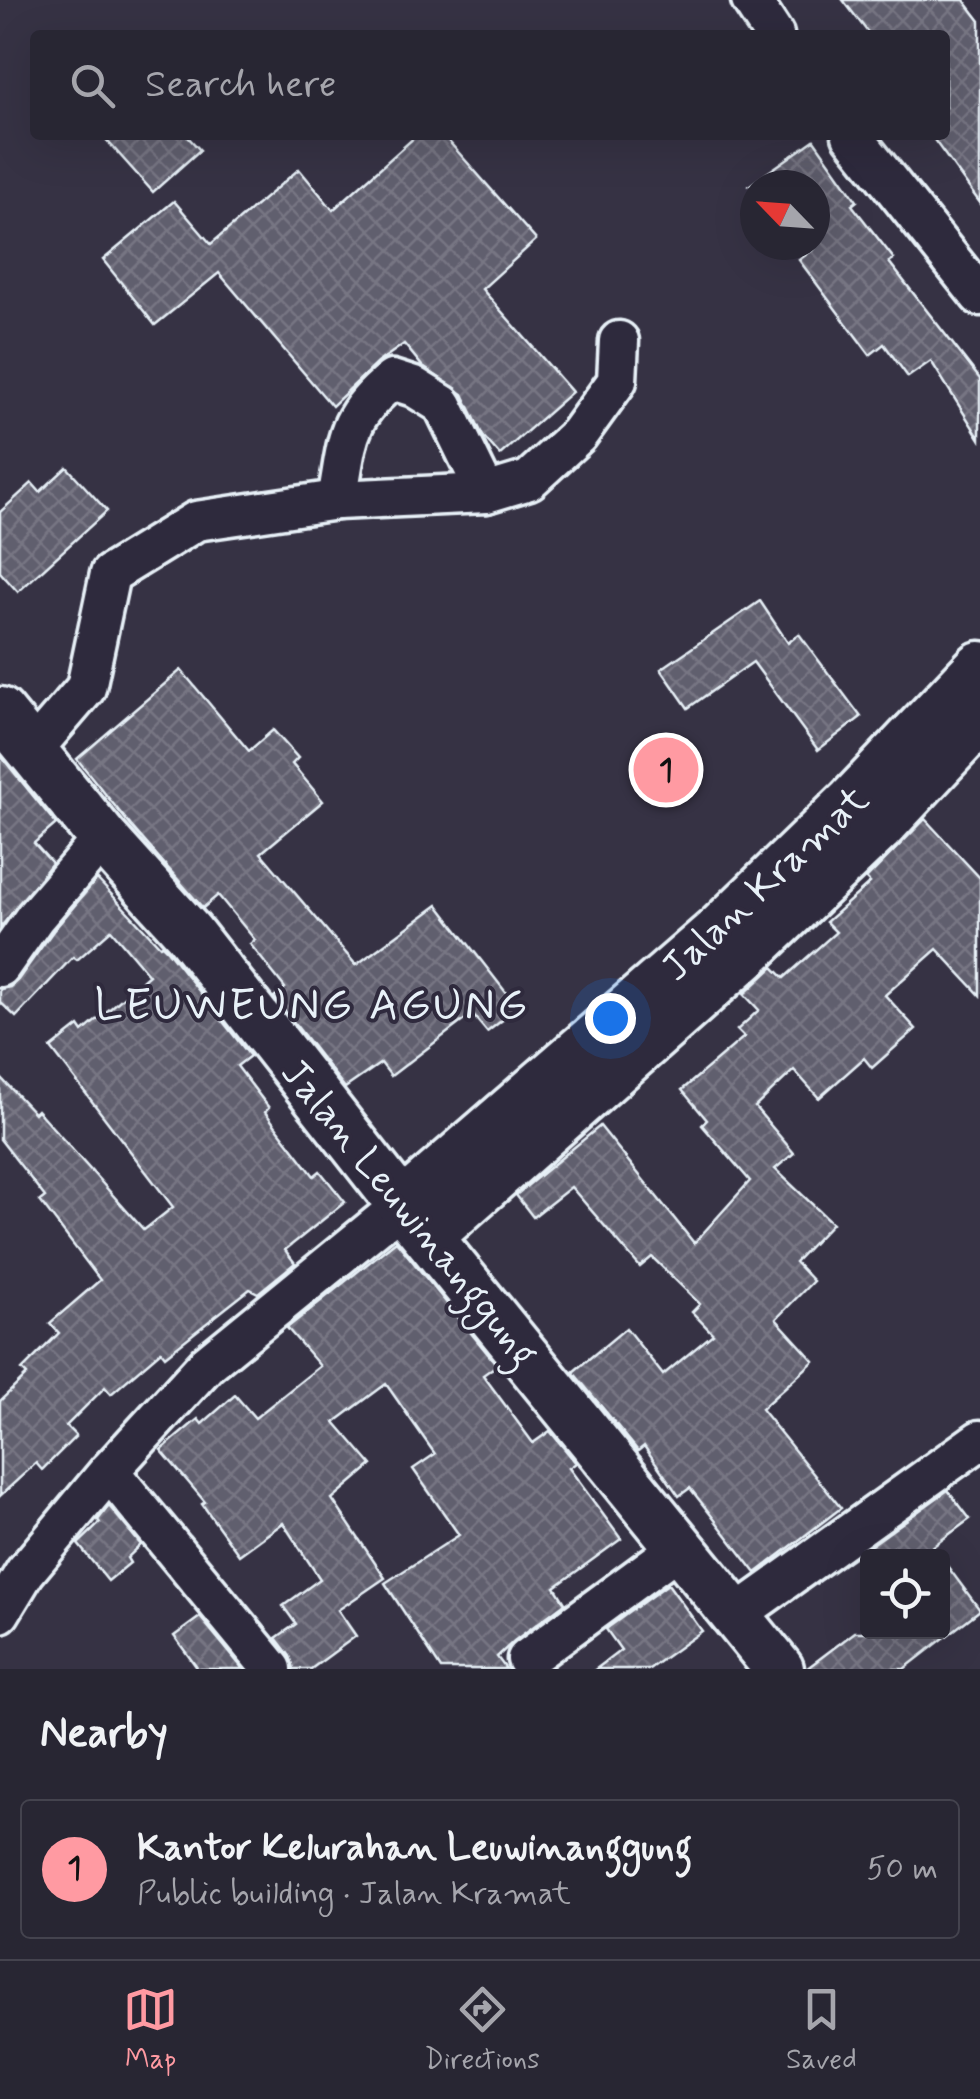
<!DOCTYPE html>
<html lang="en">
<head>
<meta charset="utf-8">
<style>
  :root { --surface:#282633; --page:#302e3b; --text:#f1f3f6; --muted:#a5a5ac; --line:#44434e; --accent:#ff9aa2 }
  body { margin:0; font-family:Mynerve,sans-serif; background:var(--page); color:var(--text) }
  .controls { position:absolute; right:30px; bottom:30px; display:grid; overflow:hidden; border-radius:10px; box-shadow:0 10px 40px #0002 }
  .controls button { width:90px; height:90px; display:grid; place-items:center; padding:0; border:0; border-bottom:2px solid var(--line); background:var(--surface); color:var(--text); font:50px sans-serif }
  .compass { position:absolute; left:740px; top:170px; width:90px; height:90px; border-radius:50%; background:var(--surface); box-shadow:0 10px 40px #0002; rotate:295deg }
  .you { position:absolute; left:610px; top:1018px; width:35px; height:35px; margin:-25px; border:8px solid #fff; border-radius:50%; background:#1a73e8; box-shadow:0 0 0 15px #1a73e833 }
  .badge { display:grid; place-items:center; width:65px; height:65px; border-radius:50%; background:var(--accent); color:#111; font-size:32px; font-weight:700 }
  .pin { position:absolute; translate:-50% -50%; border:5px solid #fff; box-shadow:0 2px 10px #0006 }
  .list { margin:0; padding:0; list-style:none }
  h2 { display:flex; justify-content:space-between; align-items:center; height:130px; margin:0; padding:0 40px; font-size:42px }
  h2 small { font-size:32px; font-weight:400; color:var(--muted) }
  .list li { display:grid; grid-template-columns:65px 1fr auto; gap:30px; align-items:center; box-sizing:border-box; height:140px; margin:0 20px 20px; padding:0 20px; border:2px solid var(--line); border-radius:10px }
  .list b { display:block; font-size:38px; white-space:nowrap }
  .list p { margin:0; font-size:32px; white-space:nowrap; color:var(--muted) }
  .list em { font-size:32px; font-style:normal; color:var(--muted) }
  .icon { flex:none; width:55px; height:55px; fill:none; stroke:currentColor; stroke-width:2; stroke-linecap:round; stroke-linejoin:round }
  .map { position:relative; flex:none; width:980px; height:1669px; overflow:hidden }
  .search { position:absolute; background:var(--surface); box-shadow:0 10px 40px #0002; left:30px; right:30px; top:30px; height:110px; display:flex; align-items:center; gap:25px; box-sizing:border-box; padding:0 35px; border-radius:10px; color:var(--muted); font-size:38px }
  .sheet { height:290px; background:var(--surface) }
  nav { display:flex; justify-content:space-around; align-items:center; box-sizing:border-box; height:140px; border-top:2px solid var(--line); background:var(--surface); font-size:28px; color:var(--muted) }
  nav a { display:grid; justify-items:center; gap:5px }
  nav .on { color:var(--accent) }
  .map>svg:first-child { display:block }
</style>
</head>
<body>
<div class="map">
<svg width="980" height="1669" viewBox="0 0 980 1669">
  <defs>
    <pattern id="building-cross-hatch" width="8" height="8" patternUnits="userSpaceOnUse" patternTransform="scale(2.5)"><rect width="8" height="8" fill="#605e6e"/><path d="M0 0l8 8M0 8l8-8" fill="none" stroke="#777683"/></pattern>
  </defs>
  <rect width="100%" height="100%" fill="#363244"/>
  <filter id="ink" filterUnits="userSpaceOnUse"><feTurbulence type="fractalNoise" baseFrequency=".01" numOctaves="2"/><feDisplacementMap in="SourceGraphic" scale="20" xChannelSelector="R" yChannelSelector="G"/><feConvolveMatrix kernelMatrix="1 2 1 2 8 2 1 2 1" color-interpolation-filters="sRGB"/></filter>
  <g filter="url(#ink)">
    <!-- building -->
    <g fill="url(#building-cross-hatch)" stroke="#e8f1f8" stroke-width="2.5">
      <path d="M843,0H964L980,21V203L932,137L945,135V35H870Z"/>
      <path d="M102,135H186L200,150L153,192Z"/>
      <path d="M417,135H443L536,240L482,289L572,392L500,455L483,436L463,394L423,367L404,344L377,363L332,406L219,273L155,325L103,260L174,201L211,244L299,169L333,210Z"/>
      <path d="M814,140L857,201L852,205L894,259L889,262L980,379V439L931,361L908,377L884,344L870,355L799,260L815,248V185H750Z"/>
      <path d="M67,467L107,511L18,592L0,572V512L32,483L40,492Z"/>
      <path d="M760,601L788,643L799,634L861,717L818,750L753,662L688,708L661,669Z"/>
      <path d="M181,670L249,751L273,730L298,758L292,764L323,801L261,853L356,965L438,905L518,1008L487,1032L472,1014L391,1076L381,1063L345,1088L274,997L285,988L250,944L255,940L218,895L203,908L131,826L77,759Z"/>
      <path d="M0,755L56,824L34,843L52,863L0,928Z"/>
      <path d="M925,819L980,878V995L937,949L885,995L916,1029L872,1068L864,1058L819,1098L794,1070L755,1107L794,1153L775,1169L832,1223L795,1262L813,1281L776,1319L814,1361L761,1409L841,1508L756,1573L690,1488L679,1496L644,1446L638,1451L573,1372L626,1328L663,1375L713,1334L692,1312L700,1304L652,1257L640,1267L571,1187L533,1217L516,1195L600,1126L694,1243L750,1181L702,1125L707,1120L682,1090L744,1037L737,1030L759,1010L744,994L773,967L784,978L836,932L826,922L870,883L866,879Z"/>
      <path d="M97,879L160,946L162,945L167,950L250,1056L237,1066L269,1108L265,1112L314,1176L320,1171L345,1202L285,1250L295,1263L258,1293L250,1289L165,1356L161,1351L111,1394L105,1387L66,1426L76,1436L42,1470L36,1463L0,1496V1401L27,1375L22,1370L59,1333L50,1323L100,1280L40,1201L45,1197L0,1139V1077L34,1113L37,1110L144,1230L173,1207L51,1048L79,1026L83,1032L149,975L111,930L77,960L73,957L16,1017L0,1002V989L10,987L18,980L53,931Z"/>
      <path d="M396,1241L497,1365L483,1375L533,1443L550,1431L576,1463L569,1468L621,1539L555,1587L565,1603L514,1641L497,1657L506,1669H441L385,1583L459,1535L413,1469L435,1454L386,1384L335,1422L372,1465L332,1499L385,1578L338,1610L356,1636L311,1669H294L290,1656L276,1638L296,1624L283,1606L320,1579L283,1523L239,1555L202,1504L205,1502L161,1450L198,1419L202,1424L235,1395L255,1418L320,1366L287,1328Z"/>
      <path d="M948,1490L970,1519L920,1556H856Z"/>
      <path d="M109,1506L141,1545L127,1558L130,1563L108,1581L78,1544L100,1523L98,1520Z"/>
      <path d="M942,1559L980,1610L904,1669H806L855,1632H942Z"/>
      <path d="M668,1584L702,1631L649,1669H596L621,1650L606,1629Z"/>
      <path d="M200,1617L243,1669H198L174,1636Z"/>
    </g>
    <g fill="none" stroke-linecap="round" stroke-linejoin="round">
      <defs>
        <g id="minor">
          <path d="M751,0L774,35"/>
          <path d="M852,135L980,296"/>
          <path d="M337,500C348,443 343,419 392,380L414,387L443,405L486,493"/>
          <path d="M31,752L86,688L110,574L196,521L337,500L486,493L529,480L578,435L617,381L619,341"/>
          <path d="M0,967L35,917L103,838"/>
          <path d="M109,1471L272,1669"/>
          <path d="M0,1613L25,1572L109,1471L207,1364L402,1205"/>
          <path d="M736,1615L980,1440"/>
          <path d="M527,1659L681,1546"/>
        </g>
        <g id="major">
          <path d="M0,712L103,838L188,932L402,1205L779,1669"/>
          <path d="M402,1205L719,930L851,802L980,666"/>
          <path d="M429,1236L749,952L878,829L980,720"/>
        </g>
      </defs>
      <!-- minor casing -->
      <use href="#minor" stroke="#e8f1f8" stroke-width="45"/>
      <!-- major casing -->
      <use href="#major" stroke="#e8f1f8" stroke-width="55"/>
      <!-- minor -->
      <use href="#minor" stroke="#2f2a3d" stroke-width="38"/>
      <!-- major -->
      <use href="#major" stroke="#2f2a3d" stroke-width="48"/>
    </g>
  </g>
  <g text-anchor="middle" stroke-width="8" stroke-linejoin="round" paint-order="stroke">
    <!-- street labels -->
    <g font-size="40" fill="#e8f1f8" stroke="#2f2a3d">
      <text transform="translate(764 882) rotate(-43)" y="14">Jalan Kramat</text>
      <text transform="translate(411 1212) rotate(51)" y="14">Jalan Leuwinanggung</text>
    </g>
    <!-- quarter labels -->
    <g font-size="45" letter-spacing="2.5" fill="#e8f1f8" stroke="#2f2a3d">
      <text x="312" y="1019">LEUWEUNG AGUNG</text>
    </g>
  </g>
</svg>
<div class="controls">
<button><svg class="icon" aria-label="locate" viewBox="0 0 24 24"><circle cx="12" cy="12" r="6"/><path d="M12 2v4M12 18v4M2 12h4M18 12h4"/></svg></button>
</div>
<svg class="compass" viewBox="-18 -18 36 36"><path d="M0-13l5 13h-10z" fill="#e53935"/><path d="M0 13l5-13h-10z" fill="#a5a5ac"/></svg>
<div class="you"></div>
<div class="pin badge" style="left:666px;top:770px">1</div>
<div class="search"><svg class="icon" aria-label="search" viewBox="0 0 24 24"><circle cx="10" cy="10" r="6"/><path d="M15 15l6 6"/></svg>Search here</div>
</div>
<section class="sheet">
<h2>Nearby<small></small></h2>
<ul class="list">
<li><span class="badge">1</span><div><b>Kantor Kelurahan Leuwinanggung</b><p>Public building · Jalan Kramat</p></div><em>50 m</em></li>
</ul>
</section>
<nav>
<a class="on"><svg class="icon" aria-label="map" viewBox="0 0 24 24"><path d="M3 6l6-2 6 2 6-2v14l-6 2-6-2-6 2zM9 4v14M15 6v14"/></svg>Map</a>
<a><svg class="icon" aria-label="directions" viewBox="0 0 24 24"><path d="M12 3l9 9-9 9-9-9zM9 14v-3h6M13 9l2 2-2 2"/></svg>Directions</a>
<a><svg class="icon" aria-label="saved" viewBox="0 0 24 24"><path d="M7 4h10v16l-5-4-5 4z"/></svg>Saved</a>
</nav>
</body>
</html>
